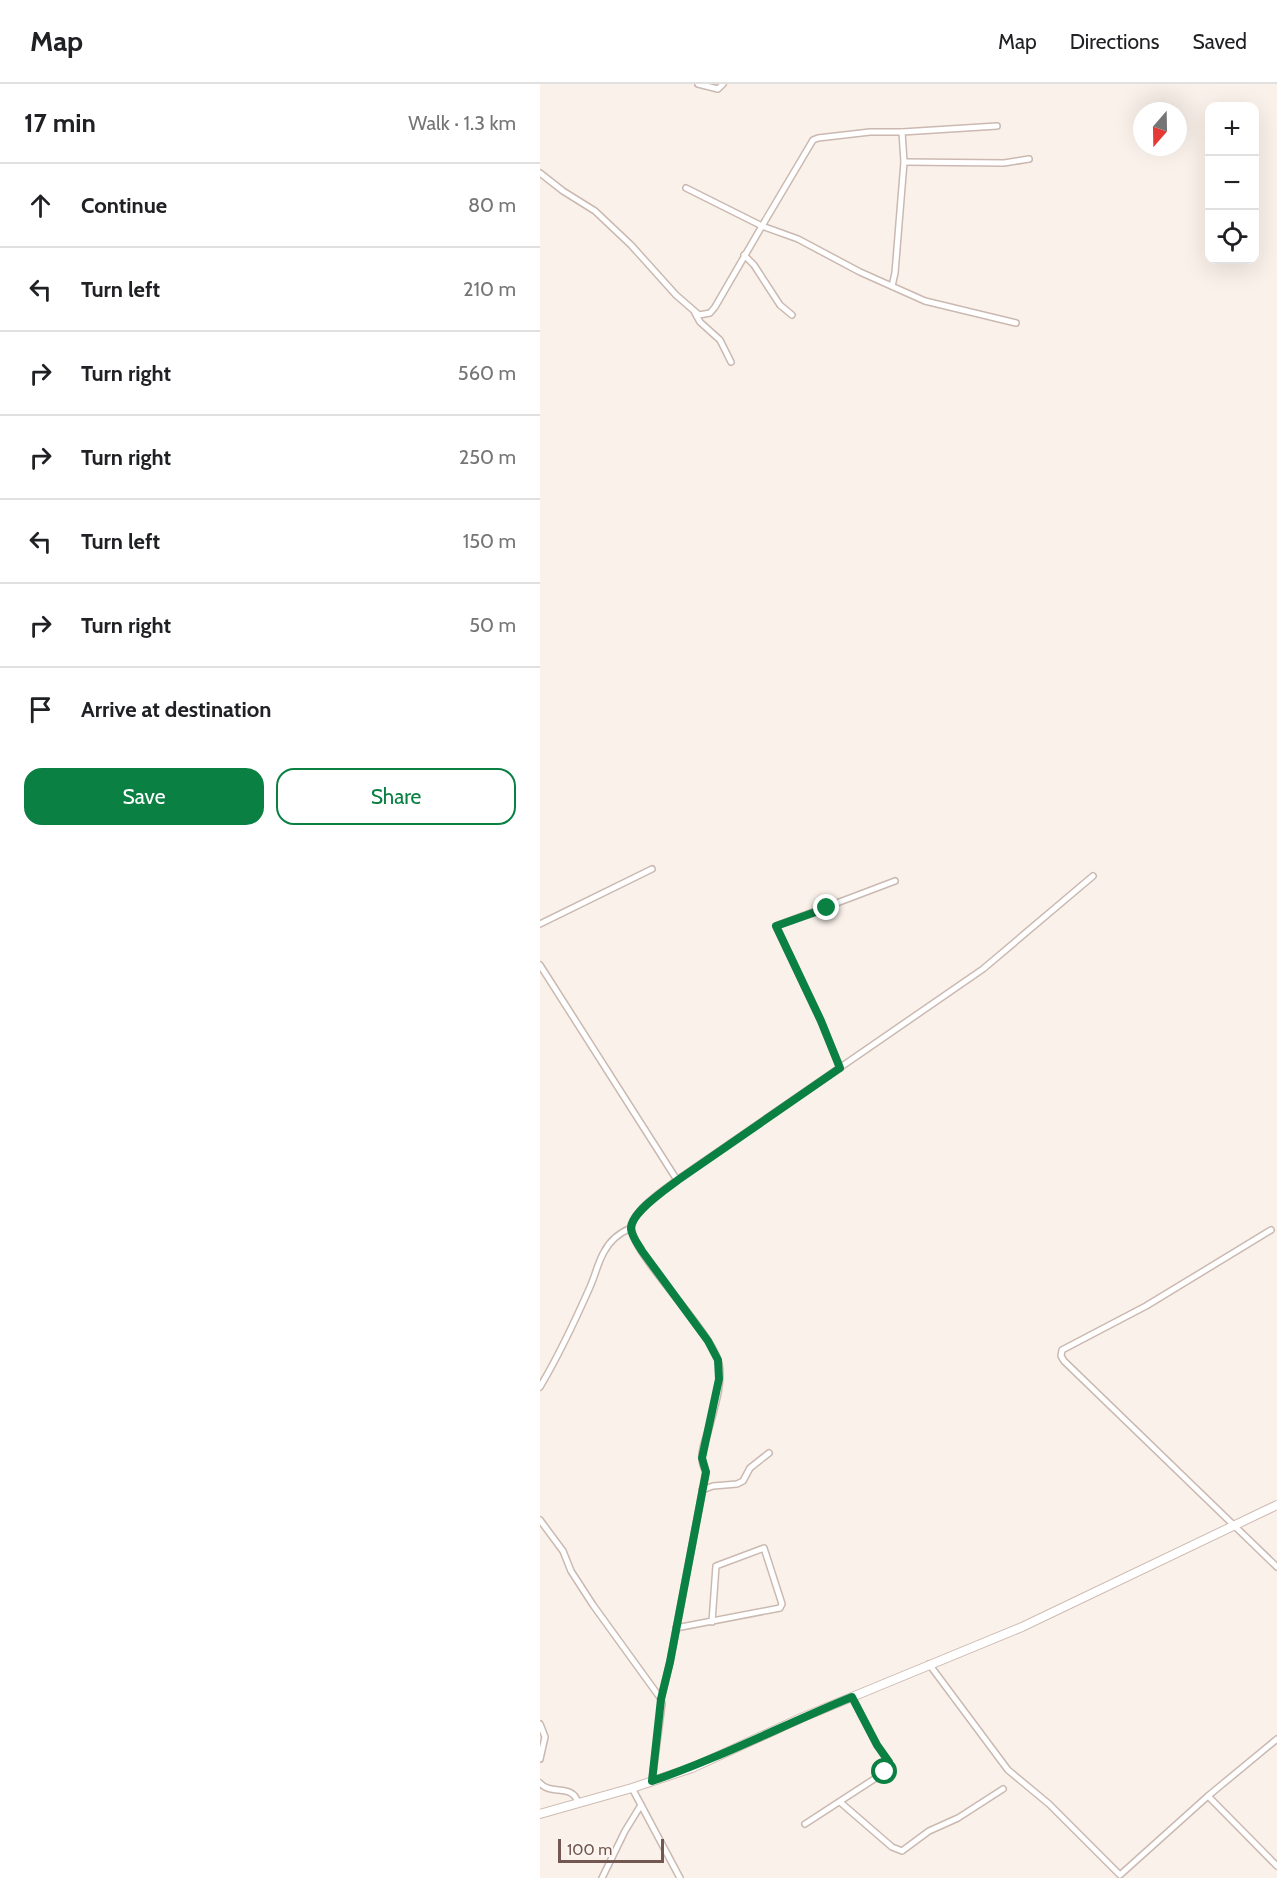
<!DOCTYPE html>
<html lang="en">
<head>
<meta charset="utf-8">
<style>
  :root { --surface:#fff; --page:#f2f2f2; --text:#202124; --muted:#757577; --line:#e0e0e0; --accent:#0b8043 }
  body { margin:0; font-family:Cabin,sans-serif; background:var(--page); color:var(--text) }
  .controls { position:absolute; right:18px; top:18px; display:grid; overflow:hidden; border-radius:12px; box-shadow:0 6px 24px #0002 }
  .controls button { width:54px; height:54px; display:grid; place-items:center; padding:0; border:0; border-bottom:2px solid var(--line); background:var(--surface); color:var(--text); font:30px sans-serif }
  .compass { position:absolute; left:593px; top:18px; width:54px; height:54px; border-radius:50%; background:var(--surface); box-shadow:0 6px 24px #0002; rotate:200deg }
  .scale { position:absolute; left:18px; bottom:15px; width:106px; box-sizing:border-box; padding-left:6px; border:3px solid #725850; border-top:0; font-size:16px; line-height:21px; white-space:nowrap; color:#725850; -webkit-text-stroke:4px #fdf6f0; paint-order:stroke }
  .stop { position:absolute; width:18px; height:18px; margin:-14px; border:4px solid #0b8043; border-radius:50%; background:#fff }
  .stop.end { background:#0b8043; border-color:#fff; box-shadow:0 2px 6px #0008 }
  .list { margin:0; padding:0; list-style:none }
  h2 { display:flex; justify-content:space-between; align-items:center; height:78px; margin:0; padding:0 24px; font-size:26px }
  h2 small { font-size:20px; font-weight:400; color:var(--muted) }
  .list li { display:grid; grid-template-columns:39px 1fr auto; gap:18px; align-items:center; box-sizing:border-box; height:84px; padding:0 24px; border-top:2px solid var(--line) }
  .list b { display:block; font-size:22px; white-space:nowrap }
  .list em { font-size:20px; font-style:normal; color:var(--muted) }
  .actions { display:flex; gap:12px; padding:18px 24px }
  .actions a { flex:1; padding:14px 0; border:2px solid var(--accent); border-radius:18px; text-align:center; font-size:21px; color:var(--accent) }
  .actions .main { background:var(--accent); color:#fff }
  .icon { flex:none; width:33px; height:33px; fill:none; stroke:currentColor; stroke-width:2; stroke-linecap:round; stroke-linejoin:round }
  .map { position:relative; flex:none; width:737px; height:1794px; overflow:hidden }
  header { display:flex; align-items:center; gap:36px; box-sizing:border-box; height:84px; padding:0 30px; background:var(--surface); border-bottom:2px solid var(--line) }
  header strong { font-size:28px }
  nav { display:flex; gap:33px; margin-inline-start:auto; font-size:21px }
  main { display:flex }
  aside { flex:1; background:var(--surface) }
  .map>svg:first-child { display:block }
</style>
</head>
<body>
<header>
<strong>Map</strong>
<nav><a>Map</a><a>Directions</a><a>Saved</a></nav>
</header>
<main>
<aside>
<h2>17 min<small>Walk · 1.3 km</small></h2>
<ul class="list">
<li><svg class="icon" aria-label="ahead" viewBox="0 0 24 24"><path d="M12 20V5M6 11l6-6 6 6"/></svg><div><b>Continue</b></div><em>80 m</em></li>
<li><svg class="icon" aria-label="left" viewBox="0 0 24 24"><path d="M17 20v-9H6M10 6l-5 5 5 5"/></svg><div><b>Turn left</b></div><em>210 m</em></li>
<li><svg class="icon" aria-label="right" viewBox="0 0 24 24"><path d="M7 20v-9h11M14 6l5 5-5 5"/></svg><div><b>Turn right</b></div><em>560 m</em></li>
<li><svg class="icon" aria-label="right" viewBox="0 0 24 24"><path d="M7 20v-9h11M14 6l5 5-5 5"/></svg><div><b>Turn right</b></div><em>250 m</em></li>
<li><svg class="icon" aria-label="left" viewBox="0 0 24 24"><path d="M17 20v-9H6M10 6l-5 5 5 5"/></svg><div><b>Turn left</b></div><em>150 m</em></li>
<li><svg class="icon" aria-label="right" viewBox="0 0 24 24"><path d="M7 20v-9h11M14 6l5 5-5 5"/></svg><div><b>Turn right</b></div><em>50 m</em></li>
<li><svg class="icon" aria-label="arrive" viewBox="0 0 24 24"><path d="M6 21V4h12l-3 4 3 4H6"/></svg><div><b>Arrive at destination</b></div></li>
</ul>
<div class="actions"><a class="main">Save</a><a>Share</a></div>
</aside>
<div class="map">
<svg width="737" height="1794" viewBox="0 0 737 1794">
  <rect width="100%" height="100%" fill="#faf2ea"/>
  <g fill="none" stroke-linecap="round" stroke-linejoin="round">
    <defs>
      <g id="street">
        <path d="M158,0L178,5L183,0"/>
        <path d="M364,78L464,79L489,75"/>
        <path d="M0,89L23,107L55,127L91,161L136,211L159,231L170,229L175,223L222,142L258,155L320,188L385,217L476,239"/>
        <path d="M146,104L222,142L273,56L278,54L330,48H362L457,42"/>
        <path d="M204,171L214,181L240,221L252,231"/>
        <path d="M352,202L355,189L364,78L362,48"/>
        <path d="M155,229L160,238L180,256L191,278"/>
        <path d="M0,840L112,785"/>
        <path d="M0,881L137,1096"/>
        <path d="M300,984L281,937L236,842L355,797"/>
        <path d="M731,1146L606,1222L522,1266L521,1272L524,1277L737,1483"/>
        <path d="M0,1303C19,1271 35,1237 50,1203C55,1192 58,1178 64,1168C70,1156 79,1149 91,1144"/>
        <path d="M162,1406L173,1402L197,1400L203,1397L210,1384L229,1369"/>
        <path d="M0,1436L23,1467L31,1487L53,1521L121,1615L122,1620L112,1697"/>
        <path d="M136,1544L240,1524L242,1520L224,1464L176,1482L172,1538"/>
        <path d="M389,1580L468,1686L509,1720L580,1791L668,1712L737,1655"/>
        <path d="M121,1615L130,1578L166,1388C164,1384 162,1379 162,1375C161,1366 165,1356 168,1348C173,1328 183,1301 179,1280C172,1245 86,1166 92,1141C95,1125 125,1105 137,1096L443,885L553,792"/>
        <path d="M0,1640L5,1653L0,1675"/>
        <path d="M0,1699C11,1712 33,1699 38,1719"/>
        <path d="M92,1704L140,1794"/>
        <path d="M668,1712L737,1782"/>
        <path d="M300,1718L352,1763L362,1767L389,1747L418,1734L463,1705"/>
        <path d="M265,1740L345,1688L349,1678L337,1661L312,1613"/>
        <path d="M62,1794L85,1747L101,1721"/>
      </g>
      <path id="secondary" d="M0,1730L92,1704L152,1684L261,1634L482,1543L737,1421"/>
    </defs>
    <!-- street casing -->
    <use href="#street" stroke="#cbb9b1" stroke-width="8"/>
    <!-- secondary casing -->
    <use href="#secondary" stroke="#cfbbb2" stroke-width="10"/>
    <!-- street -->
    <use href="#street" stroke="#fff" stroke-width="5"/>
    <!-- secondary -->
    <use href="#secondary" stroke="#fff" stroke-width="8"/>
  </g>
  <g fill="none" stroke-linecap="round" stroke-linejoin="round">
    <!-- route -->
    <path stroke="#0b8043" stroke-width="8" d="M287,824L236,842L281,937L300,984L138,1096C126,1105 90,1129 91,1145C92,1153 98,1160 102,1167L168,1257L178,1276L179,1295L162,1374L166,1388L130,1578L121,1615L112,1697C180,1674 245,1640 312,1613L337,1661L349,1678L345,1688"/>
  </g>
</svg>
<div class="controls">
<button>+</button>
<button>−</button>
<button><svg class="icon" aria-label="locate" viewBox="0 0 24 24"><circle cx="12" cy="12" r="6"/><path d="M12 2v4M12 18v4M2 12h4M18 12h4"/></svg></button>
</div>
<svg class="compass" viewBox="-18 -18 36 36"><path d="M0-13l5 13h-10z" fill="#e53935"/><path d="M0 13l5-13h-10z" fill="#757577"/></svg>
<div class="scale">100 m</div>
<div class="stop" style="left:345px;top:1688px"></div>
<div class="stop end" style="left:287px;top:824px"></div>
</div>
</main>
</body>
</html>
